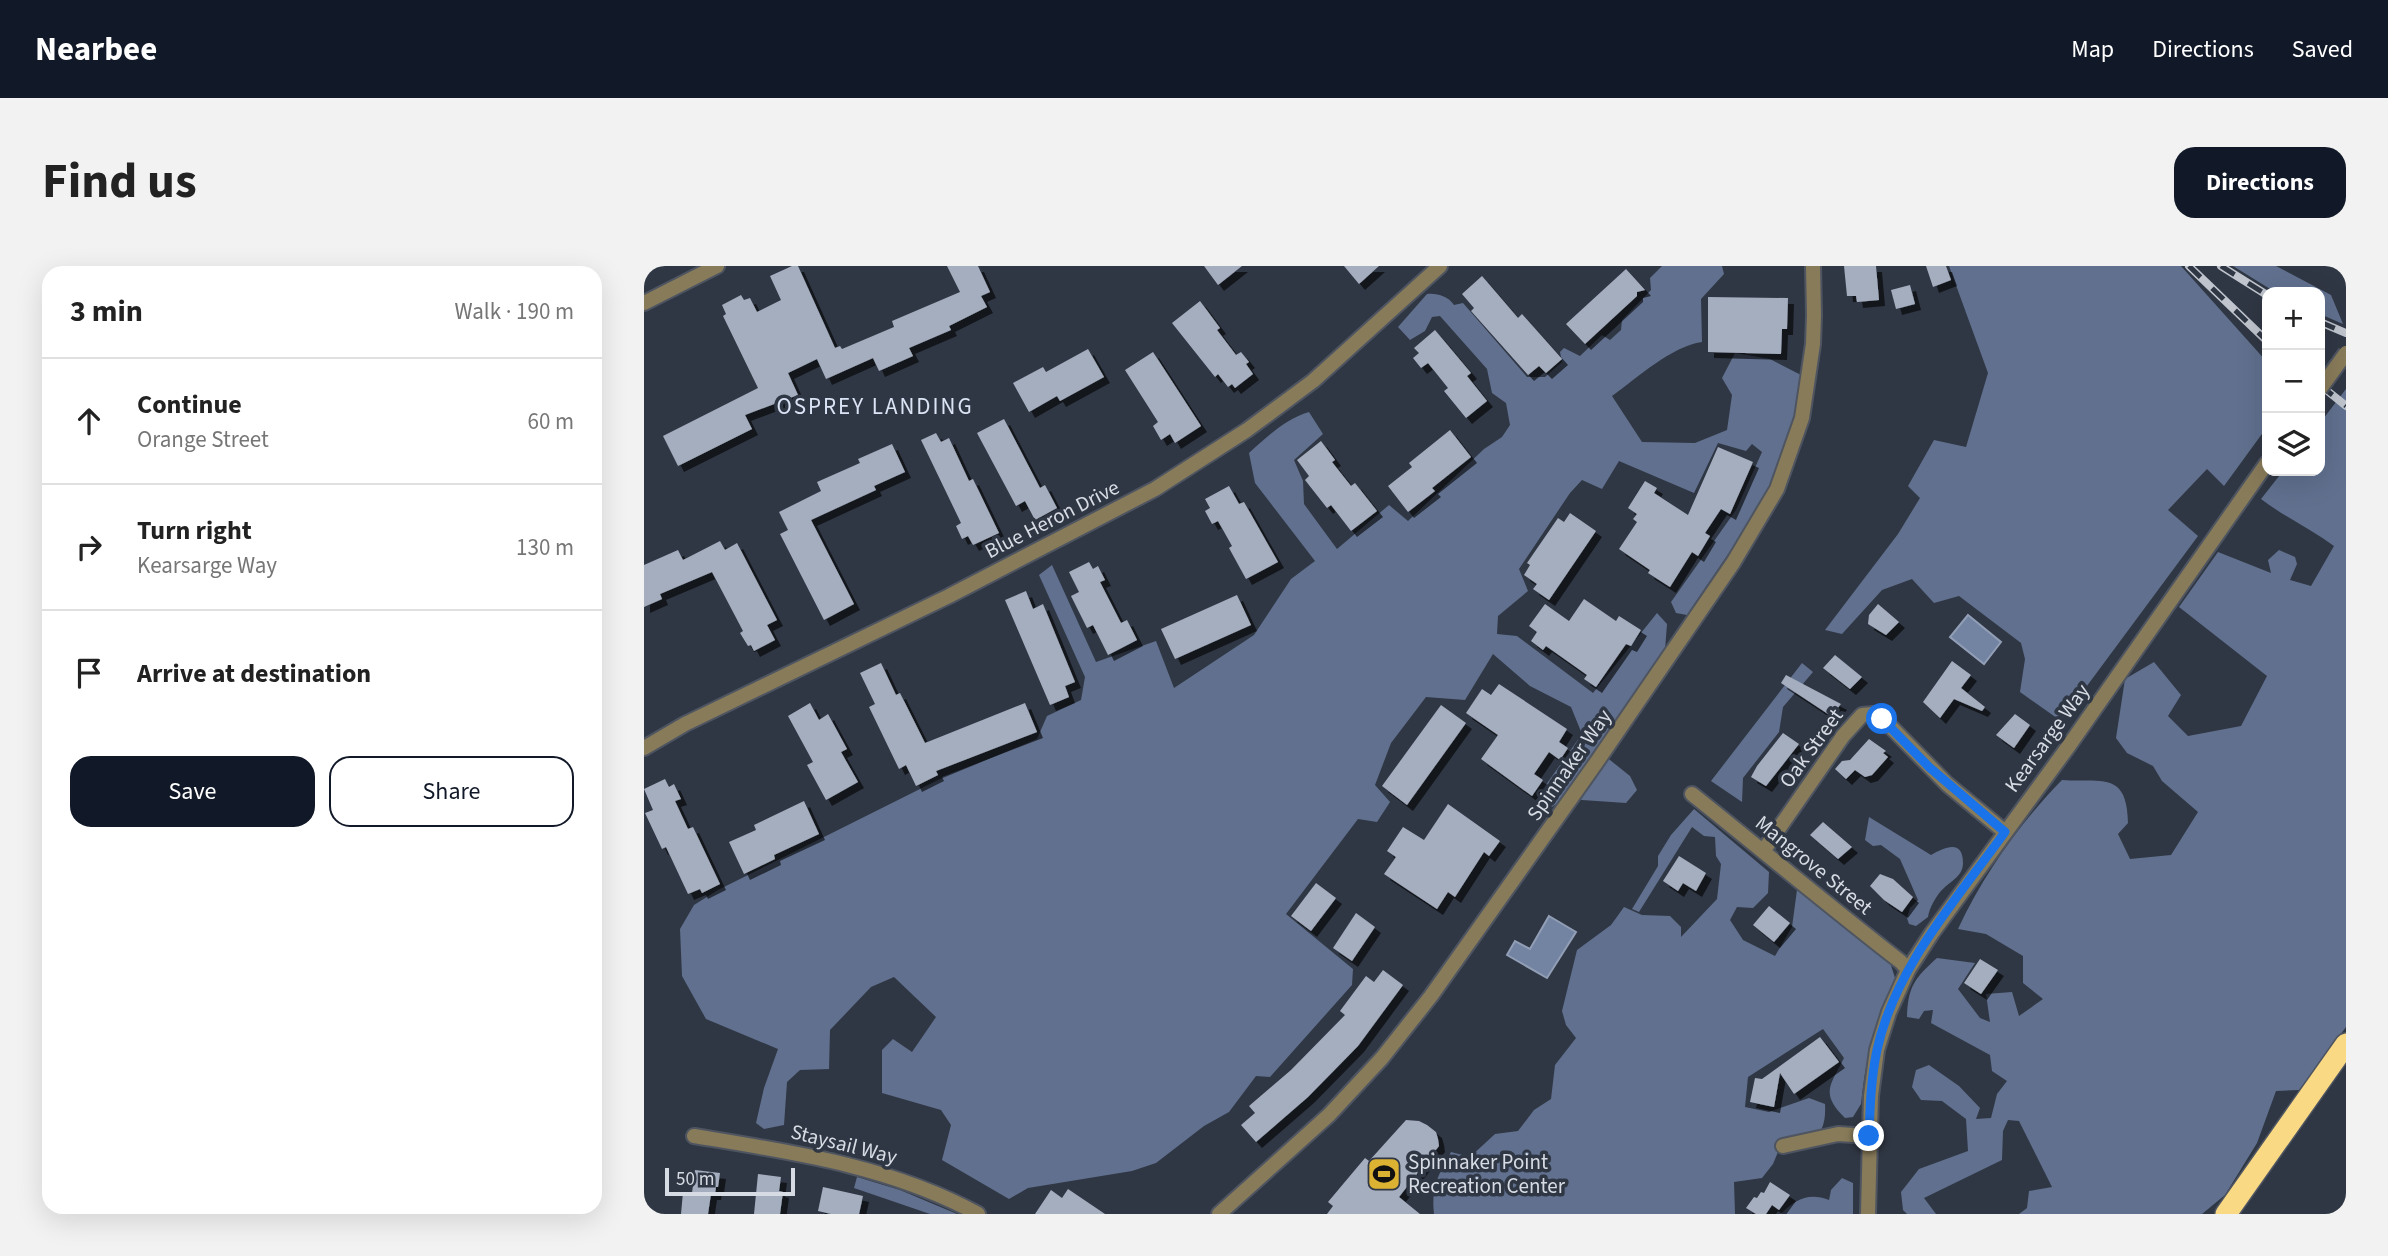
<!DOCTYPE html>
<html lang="en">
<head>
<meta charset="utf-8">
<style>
  :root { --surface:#fff; --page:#f2f2f2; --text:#222; --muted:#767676; --line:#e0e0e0; --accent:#111827 }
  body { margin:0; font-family:"Source Sans 3",sans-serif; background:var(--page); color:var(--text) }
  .controls { position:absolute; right:21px; top:21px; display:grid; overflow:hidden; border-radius:14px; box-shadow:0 7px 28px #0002 }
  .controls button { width:63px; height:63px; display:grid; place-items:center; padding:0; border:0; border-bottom:2px solid var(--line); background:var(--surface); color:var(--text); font:35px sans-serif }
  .scale { position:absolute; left:21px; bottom:18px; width:130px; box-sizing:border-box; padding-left:7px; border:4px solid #d7dce4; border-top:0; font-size:19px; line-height:24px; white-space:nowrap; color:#d7dce4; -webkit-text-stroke:5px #303744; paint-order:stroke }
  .stop { position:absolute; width:21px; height:21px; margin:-16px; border:5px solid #1a73e8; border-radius:50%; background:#fff }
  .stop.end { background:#1a73e8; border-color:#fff; box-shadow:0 2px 7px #0008 }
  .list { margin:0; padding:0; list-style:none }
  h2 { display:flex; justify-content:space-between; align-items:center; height:91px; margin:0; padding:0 28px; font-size:30px }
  h2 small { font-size:23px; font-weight:400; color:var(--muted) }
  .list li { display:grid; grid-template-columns:46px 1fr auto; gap:21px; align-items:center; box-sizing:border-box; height:126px; padding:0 28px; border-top:2px solid var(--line) }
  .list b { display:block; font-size:26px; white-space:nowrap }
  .list p { margin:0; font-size:23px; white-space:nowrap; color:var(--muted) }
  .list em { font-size:23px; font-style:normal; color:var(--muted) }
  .actions { display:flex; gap:14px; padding:21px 28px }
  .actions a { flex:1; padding:16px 0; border:2px solid var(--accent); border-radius:21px; text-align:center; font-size:24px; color:var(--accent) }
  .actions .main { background:var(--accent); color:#fff }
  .icon { flex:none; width:38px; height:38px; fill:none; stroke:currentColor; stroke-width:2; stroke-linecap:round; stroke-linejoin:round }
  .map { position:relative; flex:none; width:1702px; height:948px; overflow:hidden; border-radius:21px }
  header { display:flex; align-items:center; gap:42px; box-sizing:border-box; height:98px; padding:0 35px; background:var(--accent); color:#fff }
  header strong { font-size:33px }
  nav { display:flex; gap:38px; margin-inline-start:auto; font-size:24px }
  .intro { display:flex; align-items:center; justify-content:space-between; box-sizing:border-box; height:168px; padding:0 42px }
  h1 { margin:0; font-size:49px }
  .button { padding:18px 32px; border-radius:21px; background:var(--accent); color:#fff; font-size:24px; font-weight:700 }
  main { display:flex; gap:42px; padding:0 42px }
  aside { flex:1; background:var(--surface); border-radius:21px; box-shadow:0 7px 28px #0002 }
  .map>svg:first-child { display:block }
</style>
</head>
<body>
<header>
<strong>Nearbee</strong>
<nav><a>Map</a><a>Directions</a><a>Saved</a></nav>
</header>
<div class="intro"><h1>Find us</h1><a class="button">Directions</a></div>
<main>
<aside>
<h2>3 min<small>Walk · 190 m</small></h2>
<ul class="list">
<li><svg class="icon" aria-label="ahead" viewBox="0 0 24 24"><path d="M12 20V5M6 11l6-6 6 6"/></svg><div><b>Continue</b><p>Orange Street</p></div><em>60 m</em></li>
<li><svg class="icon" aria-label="right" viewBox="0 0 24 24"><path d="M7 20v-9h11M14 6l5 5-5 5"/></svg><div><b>Turn right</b><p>Kearsarge Way</p></div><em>130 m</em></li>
<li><svg class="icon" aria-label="arrive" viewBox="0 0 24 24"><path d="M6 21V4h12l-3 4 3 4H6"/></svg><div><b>Arrive at destination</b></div></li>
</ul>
<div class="actions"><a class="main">Save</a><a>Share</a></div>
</aside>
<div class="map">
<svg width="1702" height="948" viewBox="0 0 1702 948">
  <defs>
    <filter id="shadow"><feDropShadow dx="6" dy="6" stdDeviation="0" flood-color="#0009"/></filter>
  </defs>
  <rect width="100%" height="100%" fill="#303744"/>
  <!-- forest -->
  <g fill="#60708e">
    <path d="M1018,0H1078L1080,8L1057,33L1058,76C1028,80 993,112 968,130L998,176L1051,177L1083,164L1088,129L1078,112L1091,87L1126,93L1157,109C1156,140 1149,174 1135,203C1111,254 1074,301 1043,349L1032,347L1027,336L1092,244L1118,186L1108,178L1102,185L1074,177L1050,227L975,195L958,223L938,214L926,227L875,303L884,325L854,350L853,368L873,370L949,427L1013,347L1023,358L1021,384L956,486L986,510L993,524L982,537L938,534L926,529L908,541L894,535V530L938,468L927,441L886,420L849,388L821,434L782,431L747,477L731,519L746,536L733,556L714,553L642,648L709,703L708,719L626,811L612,810L585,846L560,860L512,897L488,905L384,922L365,933L298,894L307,859L297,844L238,827V784L249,773L268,786L292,751L250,711L227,721L186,764L185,803L156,804L143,816L140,859L120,863L112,857L120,822L134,783L62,753L38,710L36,663L50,639L74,624L294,514L393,473L403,450L437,434L441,411L395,309L408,299L452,396L512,375L530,422L610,369L647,313L671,295L611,217L605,187C623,171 641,153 665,146L679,168L650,194L659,215L660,238L693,283L745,239L764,255L840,183L858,171L866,159L862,137L848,127L843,103L796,50L788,51L781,65L766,74L754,61L783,28C793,27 804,30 810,39L819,37L883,111H901L918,96L916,86L920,82L936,90L958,69L966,74L977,64L978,54L1007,24L1006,12Z"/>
    <path d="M1305,0H1537L1623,96V161L1580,220L1563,203L1524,244L1554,270L1417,455L1376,426L1381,393L1377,377L1315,330L1290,337L1268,313L1238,324L1198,368L1181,364L1254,268L1276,232L1264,220L1290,174L1322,181L1344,107Z"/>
    <path d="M1589,0H1632L1687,29L1699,58L1676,48V26H1631Z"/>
    <path d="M1702,123V761L1655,824L1632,825L1613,877L1581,929L1558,948H1375L1383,942L1385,925L1408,921L1375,855L1364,854L1359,865L1358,894L1280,932L1292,948H1263L1259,944L1257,926L1275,903L1324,885L1322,853L1298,835L1277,834L1268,821L1272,804L1285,799L1315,820L1336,842L1332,853L1347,852L1353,828L1363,815L1348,805L1346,789L1287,757L1289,744L1280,745L1275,753L1263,751C1264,720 1271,712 1293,692L1331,697L1314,723L1336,752L1346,756L1342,728L1368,726L1375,750L1399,733L1379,717V690L1342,668L1314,663C1340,608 1375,558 1418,514C1457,517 1483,504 1484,557L1474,568L1486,593L1527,589L1554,546L1518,515L1509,500L1483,487L1472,472L1481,413L1510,396L1537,429L1524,450L1544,470L1597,460L1623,410L1535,341L1574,286L1627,307L1624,294L1635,284L1651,291L1653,298L1646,314L1667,320L1690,280C1666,263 1641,251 1617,233L1639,205H1676V157Z"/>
    <path d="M1158,397L1169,406L1139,441L1135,466L1099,512L1098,536L1067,515Z"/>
    <path d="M1050,543L1125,606L1124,627L1109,642L1093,641L1086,654L1099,674L1131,690L1148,661L1153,624L1245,693L1252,715C1229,757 1222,792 1217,838L1209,851L1201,852C1176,827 1186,820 1200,792L1179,763L1104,811L1101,841L1125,846L1165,832L1181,838C1183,875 1165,877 1134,886L1129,898L1118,912L1090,916L1091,948H790C787,921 794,909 807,886L826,891L851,868L874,865L890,844L907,833L911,799L932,772L922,759L918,745L933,684L967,659L980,641L998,649L1026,650L1037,661V671L1073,633L1077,598L1072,590L1071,571L1060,570L1048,561L995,646L988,643L1014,600V590L1027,569Z"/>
    <path d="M1225,551L1287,589C1301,581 1319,573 1319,597C1319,610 1307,615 1300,622C1293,628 1285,642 1284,651L1272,660L1265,658L1263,652L1266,642L1274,634L1256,593L1237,579L1229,580L1221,574Z"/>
    <path d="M213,911L256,924L313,948H286L210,922Z"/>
    <path d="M1198,912L1209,917V948H1137C1151,933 1165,926 1185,934L1187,924Z"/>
  </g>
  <!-- water -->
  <g fill="#7384a2" stroke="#919eb6" stroke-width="2">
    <path d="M1324,349L1357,376L1340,398L1306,371Z"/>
    <path d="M905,650L932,666L903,712L863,689L871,675L886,683Z"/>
  </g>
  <!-- building -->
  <g fill="#a5aebf" filter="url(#shadow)">
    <path d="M148,0H154L191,82L196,80L198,83L250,61L248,55L316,26L303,0H334L346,26L337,30L343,41L305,60L307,64L265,82L269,90L235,105L229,92L182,113L173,93L144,107L154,129L101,149L108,163L34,200L19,170L114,122L79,50L82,48L78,39L97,29L100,34L106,32L113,46L137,34L126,10Z"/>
    <path d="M560,0H598L574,19Z"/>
    <path d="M700,0H735L715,18Z"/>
    <path d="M1200,0H1232L1235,34L1213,36L1212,30H1203Z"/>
    <path d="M1282,0H1302L1307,14L1289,21Z"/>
    <path d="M982,3L1001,24L993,26V30L941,78L922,58Z"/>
    <path d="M838,10L874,52L878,48L918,93L902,107L895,100L884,109L827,45L830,42L818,28Z"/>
    <path d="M1266,19L1271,38L1252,43L1247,24Z"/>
    <path d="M1064,31L1144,32L1143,63H1138L1137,88L1064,86Z"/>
    <path d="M556,35L576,62L573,64L592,89L597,86L605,96L602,98L609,108L591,122L588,118L584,121L574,108L571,111L528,57Z"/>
    <path d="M791,64L827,107L823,110L843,135L822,152L800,125L804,122L784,97L777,102L769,92L775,87L770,82Z"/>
    <path d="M444,83L460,111L416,135L413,130L385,146L369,117L399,101L402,106Z"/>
    <path d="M509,86L557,160L531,177L526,168L517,174L509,160L514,156L481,104Z"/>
    <path d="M360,153L396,222L401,219L413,242L391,254L381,235L372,240L333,167Z"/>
    <path d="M806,164L827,191L788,222L791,225L764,246L744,220L768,201L765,197Z"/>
    <path d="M292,167L297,176L305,172L325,215L329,213L355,267L329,279L324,270L318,273L312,260L317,257L277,174Z"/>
    <path d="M677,175L691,194L688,196L707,220L711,217L733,245L707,265L687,239L683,242L661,214L665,210L653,194Z"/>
    <path d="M248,178L261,206L230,220L232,224L167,254L210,338L180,354L136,268L144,264L135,246L177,225L173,216L216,197L214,193Z"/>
    <path d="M1074,181L1109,196L1086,248L1077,243L1061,267L1066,270L1054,290L1048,286L1026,321L1004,307L1006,304L975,283L993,256L989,253L993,248L984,242L1001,215L1013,222L1010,227L1044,249Z"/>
    <path d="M585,220L595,238L600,236L634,296L602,313L585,282L588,280L574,255L568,258L561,245L566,242L561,233Z"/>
    <path d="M926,247L952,265L905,334L889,323L893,318L880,309L886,299L883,297L914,252L920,256Z"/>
    <path d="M76,275L81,284L93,277L133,354L123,359L131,374L110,385L107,379L104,380L96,367L99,365L68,306L16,328L18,333L0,341V299L34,284L39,294Z"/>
    <path d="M445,296L449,303L454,300L461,314L456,316L477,357L483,354L493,374L464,389L449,359L443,362L427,330L435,326L425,306Z"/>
    <path d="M382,325L389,343L399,338L431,416L421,420L425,431L406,439L361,334Z"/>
    <path d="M593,329L607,359L531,393L517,363Z"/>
    <path d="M940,333L972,355L975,350L997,364L987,380L982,378L952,421L940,413L943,409L902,380L899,384L887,375L893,366L885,360L901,338L925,355Z"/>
    <path d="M1234,338L1255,356L1242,369L1224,358L1225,349Z"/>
    <path d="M1191,389L1218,411L1206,423L1179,402Z"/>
    <path d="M1308,395L1327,409L1317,422L1341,441L1338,445L1310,433L1296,452L1279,436Z"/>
    <path d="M237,397L252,429L256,427L281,477L381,437L393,466L292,505L294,509L272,520L262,499L255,503L225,441L231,438L216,407Z"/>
    <path d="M1142,409L1197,438L1187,450L1137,417Z"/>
    <path d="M855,418L923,463L915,476L924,482L916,494L905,486L890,508L899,514L888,530L837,493L854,469L822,447L838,423L847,429Z"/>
    <path d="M166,437L175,454L184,448L203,483L197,486L214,516L182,534L163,499L169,496L144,450Z"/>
    <path d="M797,439L822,457L763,539L738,520Z"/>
    <path d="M1371,448L1386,459L1370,482L1352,469Z"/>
    <path d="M1139,467L1155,478L1122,520L1107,511L1113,500Z"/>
    <path d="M1225,473L1242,485L1239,487L1244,491L1228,509L1221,511L1211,504L1202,513L1191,503L1198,495L1206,494Z"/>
    <path d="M21,513L25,521L30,518L37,533L31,535L44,563L49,561L76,618L58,627L56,623L44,628L22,581L18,583L1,547L9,544L0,523Z"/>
    <path d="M160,535L175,568L130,589L131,593L100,608L85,576L112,564L110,559Z"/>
    <path d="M804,538L856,575L845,590L840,586L811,631L804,626L793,643L740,608L752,591L743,585L759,561L780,574Z"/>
    <path d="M1179,556L1208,581L1194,593L1166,569Z"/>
    <path d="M1035,590L1062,607L1052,625L1039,617L1034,625L1019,615Z"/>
    <path d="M1236,608L1249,613L1269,631L1258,646L1240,634L1226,620Z"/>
    <path d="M672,617L692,632L667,665L647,650Z"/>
    <path d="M1125,640L1146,657L1130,676L1109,659Z"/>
    <path d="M712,647L731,661L708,695L689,682Z"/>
    <path d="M1336,693L1354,704L1337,728L1320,717Z"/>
    <path d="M739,704L759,719L714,780L664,831L612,876L597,859L611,847L605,840L647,804L701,749L696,745L722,710L730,716Z"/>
    <path d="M1176,771L1195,796L1150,828L1136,807L1130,841L1106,836L1111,812L1118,813Z"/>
    <path d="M762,854L775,855L783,859L792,866L794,873L795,880L755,931L776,948H683L689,940L684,936L721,892L725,895Z"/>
    <path d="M51,904L76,907L74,921H72L71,928H67L64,948H37L39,926L48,927Z"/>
    <path d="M114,908L137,911L135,925L139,926L136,948H110Z"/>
    <path d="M1126,916L1146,929L1135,944L1128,939L1122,948H1112L1102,942L1110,931L1113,932L1117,926L1120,927Z"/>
    <path d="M179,921L219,930L215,948H187L174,945Z"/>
    <path d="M424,923L461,948H391L407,924L418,932Z"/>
  </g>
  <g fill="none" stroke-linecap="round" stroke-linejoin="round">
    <defs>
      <g id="street">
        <path d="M0,37L73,0"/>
        <path d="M0,482L41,458L305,330L511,223L603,164L669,115L796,0"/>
        <path d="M1048,528C1118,584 1186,641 1257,696L1264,704"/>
        <path d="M1120,584L1199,470L1218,449L1229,448L1248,462L1303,518L1361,566"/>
        <path d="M50,870C147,886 246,900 334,948"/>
        <path d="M1139,880L1194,868L1225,870"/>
        <path d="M575,948L685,849L738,792L787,730L952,497L1089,297L1133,223L1158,152L1169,78L1170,49L1169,0"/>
        <path d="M1224,948L1227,830L1233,784L1245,746L1264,704L1288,667L1424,481L1623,197"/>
      </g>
      <path id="highway" d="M1582,948L1702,778"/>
    </defs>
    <!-- street casing -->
    <use href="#street" stroke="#4e5561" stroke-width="18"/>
    <!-- highway casing -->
    <use href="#highway" stroke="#4e5561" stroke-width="24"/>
    <!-- street -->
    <use href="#street" stroke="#887b5a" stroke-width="14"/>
    <!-- highway -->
    <use href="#highway" stroke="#f9d984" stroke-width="21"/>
    <defs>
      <g id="rail">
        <path d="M1545,0L1623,75"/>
        <path d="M1577,0L1623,29"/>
        <path d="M1676,56L1702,67"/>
        <path d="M1676,119L1702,140"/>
      </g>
    </defs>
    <!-- rail casing -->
    <use href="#rail" stroke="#bfc4cd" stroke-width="8"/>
    <!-- rail -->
    <use href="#rail" stroke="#303744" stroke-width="5" stroke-dasharray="16" stroke-linecap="butt"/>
    <defs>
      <path id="street-bridge" d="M1676,123L1702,87"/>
    </defs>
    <!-- street-bridge casing -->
    <use href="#street-bridge" stroke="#4e5561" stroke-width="18" stroke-linecap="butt"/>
    <!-- street-bridge -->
    <use href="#street-bridge" stroke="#887b5a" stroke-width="14"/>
  </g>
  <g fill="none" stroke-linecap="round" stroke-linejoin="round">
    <!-- route -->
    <path stroke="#1a73e8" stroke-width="9" d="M1225,870C1226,841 1227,812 1233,784C1251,701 1313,633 1361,566L1285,501L1238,453"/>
  </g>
  <!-- icons -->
  <defs>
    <symbol id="stadium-square" viewBox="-11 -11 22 22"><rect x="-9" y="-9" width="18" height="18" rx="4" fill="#dcb233" stroke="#303744"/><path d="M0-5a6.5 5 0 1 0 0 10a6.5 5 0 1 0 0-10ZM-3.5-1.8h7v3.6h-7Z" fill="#111"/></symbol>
  </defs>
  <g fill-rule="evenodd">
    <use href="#stadium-square" x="721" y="889" width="38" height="38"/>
  </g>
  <g text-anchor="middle" stroke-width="7" stroke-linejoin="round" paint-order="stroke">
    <!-- street labels -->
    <g font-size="21" fill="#d7dce4" stroke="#303744">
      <text transform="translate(408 253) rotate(-27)" y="7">Blue Heron Drive</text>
      <text transform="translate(1403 472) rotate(-54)" y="7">Kearsarge Way</text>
      <text transform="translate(1167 482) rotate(-54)" y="7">Oak Street</text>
      <text transform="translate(925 499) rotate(-55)" y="7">Spinnaker Way</text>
      <text transform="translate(1170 599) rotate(39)" y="7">Mangrove Street</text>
      <text transform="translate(200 878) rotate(14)" y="7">Staysail Way</text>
    </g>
    <!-- poi labels -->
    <g font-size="21" fill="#d7dce4" stroke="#303744" text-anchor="start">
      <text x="764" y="903">Spinnaker Point<tspan x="764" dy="24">Recreation Center</tspan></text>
    </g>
    <!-- neighbourhood labels -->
    <g font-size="23" letter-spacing="2" fill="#dae4f5" stroke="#303744">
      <text x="231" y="148">OSPREY LANDING</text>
    </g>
  </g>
</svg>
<div class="controls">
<button>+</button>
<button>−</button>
<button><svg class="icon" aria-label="layers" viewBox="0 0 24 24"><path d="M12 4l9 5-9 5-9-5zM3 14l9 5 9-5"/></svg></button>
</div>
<div class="scale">50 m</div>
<div class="stop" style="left:1238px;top:453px"></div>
<div class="stop end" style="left:1225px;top:870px"></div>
</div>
</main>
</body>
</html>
